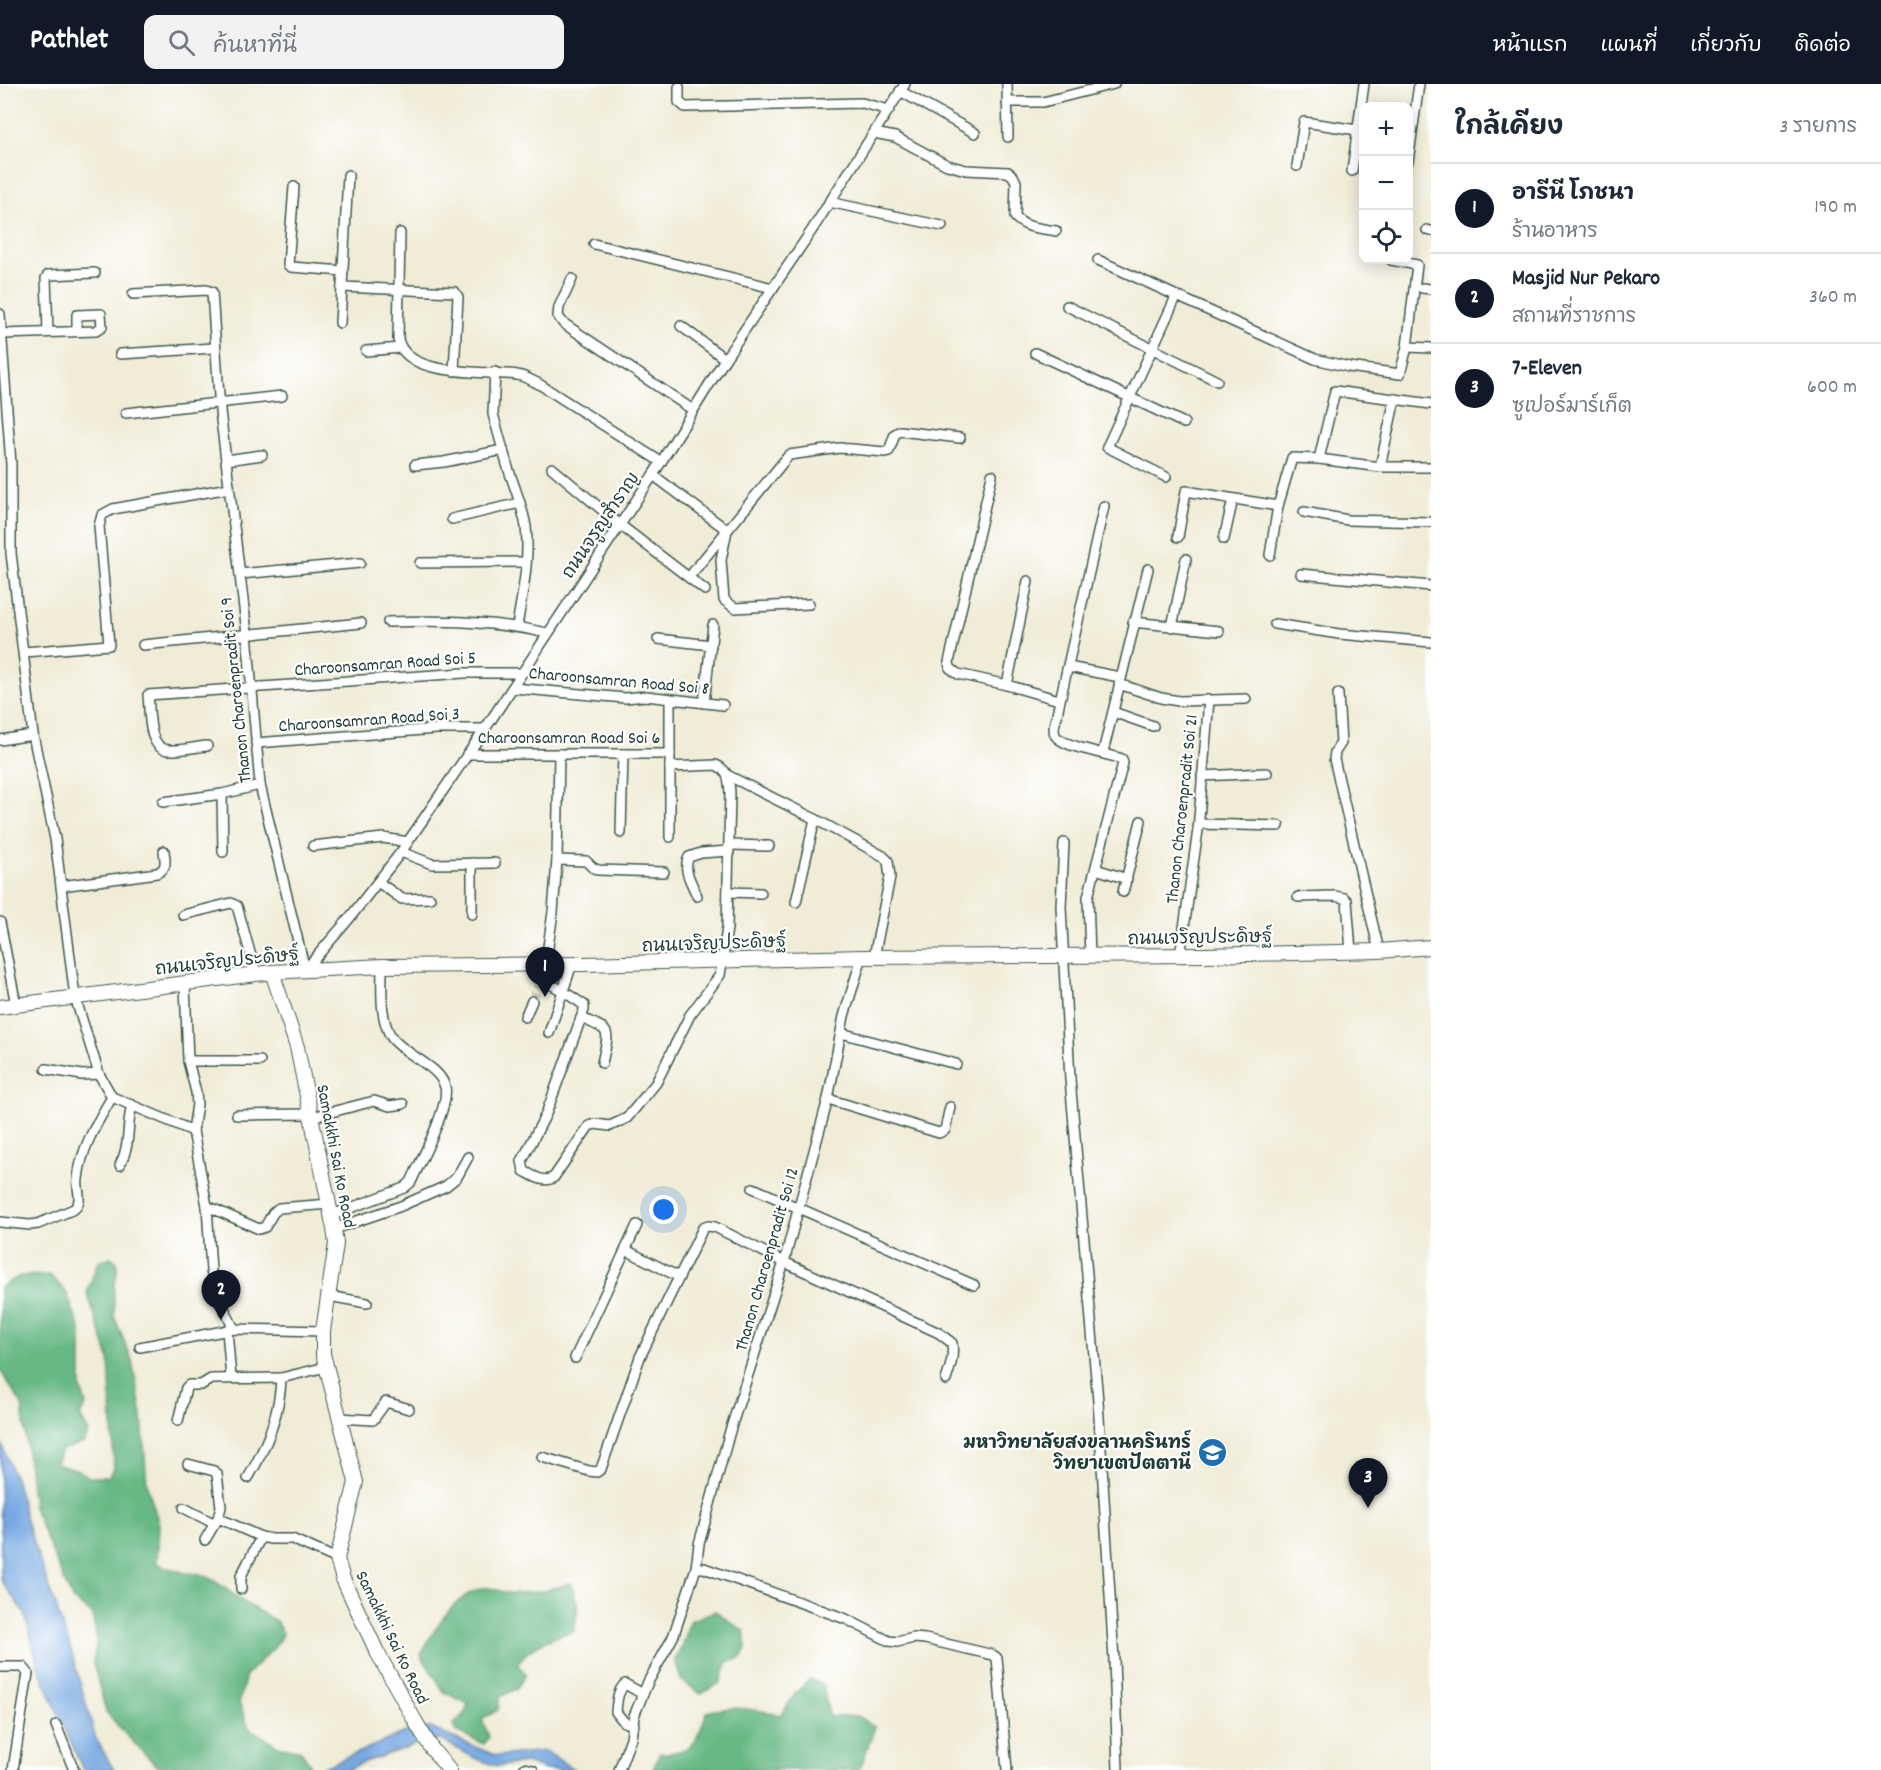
<!DOCTYPE html>
<html lang="th">
<head>
<meta charset="utf-8">
<style>
  :root { --surface:#fff; --page:#f2f2f3; --text:#1f2937; --muted:#747a83; --line:#e0e1e3; --accent:#111827 }
  body { margin:0; font-family:Dekko,"Playpen Sans Thai",sans-serif; background:var(--page); color:var(--text) }
  .controls { position:absolute; right:18px; top:18px; display:grid; overflow:hidden; border-radius:12px; box-shadow:0 3px 15px #0003 }
  .controls button { width:54px; height:54px; display:grid; place-items:center; padding:0; border:0; border-bottom:2px solid var(--line); background:var(--surface); color:var(--text); font:30px sans-serif }
  .you { position:absolute; left:664px; top:1126px; width:21px; height:21px; margin:-15px; border:4px solid #fff; border-radius:50%; background:#1a73e8; box-shadow:0 0 0 9px #1a73e833 }
  .badge { display:grid; place-items:center; width:39px; height:39px; border-radius:50%; background:var(--accent); color:#fff; font-size:20px; font-weight:700 }
  .pin { position:absolute; translate:-50% -50px; filter:drop-shadow(0 2px 3px #0008) }
  .pin::after { content:''; position:absolute; top:32px; width:21px; height:18px; background:inherit; clip-path:polygon(0 0,100% 0,50% 100%) }
  .list { margin:0; padding:0; list-style:none }
  h2 { display:flex; justify-content:space-between; align-items:center; height:78px; margin:0; padding:0 24px; font-size:26px }
  h2 small { font-size:20px; font-weight:400; color:var(--muted) }
  .list li { display:grid; grid-template-columns:39px 1fr auto; gap:18px; align-items:center; box-sizing:border-box; height:90px; padding:0 24px; border-top:2px solid var(--line) }
  .list b { display:block; font-size:22px; white-space:nowrap }
  .list p { margin:0; font-size:20px; white-space:nowrap; color:var(--muted) }
  .list em { font-size:20px; font-style:normal; color:var(--muted) }
  .icon { flex:none; width:33px; height:33px; fill:none; stroke:currentColor; stroke-width:2; stroke-linecap:round; stroke-linejoin:round }
  .map { position:relative; flex:none; width:1431px; height:1686px; overflow:hidden }
  header { display:flex; align-items:center; gap:36px; box-sizing:border-box; height:84px; padding:0 30px; background:var(--accent); color:#fff }
  header strong { font-size:28px }
  nav { display:flex; gap:33px; margin-inline-start:auto; font-size:21px }
  .search { width:420px; height:54px; background:var(--page); display:flex; align-items:center; gap:15px; box-sizing:border-box; padding:0 21px; border-radius:12px; color:var(--muted); font-size:22px }
  main { display:flex }
  aside { flex:1; background:var(--surface) }
  .map>svg:first-child { display:block }
</style>
</head>
<body>
<header>
<strong>Pathlet</strong>
<div class="search"><svg class="icon" aria-label="search" viewBox="0 0 24 24"><circle cx="10" cy="10" r="6"/><path d="M15 15l6 6"/></svg>ค้นหาที่นี่</div>
<nav><a>หน้าแรก</a><a>แผนที่</a><a>เกี่ยวกับ</a><a>ติดต่อ</a></nav>
</header>
<main>
<div class="map">
<svg width="1431" height="1686" viewBox="0 0 1431 1686">
  <rect width="100%" height="100%" fill="#fff"/>
  <filter id="ink" filterUnits="userSpaceOnUse"><feTurbulence type="fractalNoise" baseFrequency=".0167" numOctaves="2"/><feDisplacementMap in="SourceGraphic" scale="12" xChannelSelector="R" yChannelSelector="G"/><feConvolveMatrix kernelMatrix="1 2 1 2 8 2 1 2 1" color-interpolation-filters="sRGB"/></filter>
  <filter id="wash" filterUnits="userSpaceOnUse"><feTurbulence type="fractalNoise" baseFrequency=".008" numOctaves="4" result="noise"/><feDisplacementMap in="SourceGraphic" scale="24" xChannelSelector="R" yChannelSelector="G"/><feGaussianBlur stdDeviation="1.35" result="paint"/><feColorMatrix in="noise" values="0 0 0 0 0 0 0 0 0 0 0 0 0 0 0 0 0 1.4 0 .05"/><feComposite in="paint" operator="in"/></filter>
  <g filter="url(#wash)">
    <rect width="100%" height="100%" fill="#f0ecd7"/>
    <!-- forest -->
    <g fill="#66b884" stroke="#427a5c" stroke-width="1.5">
      <path d="M111,1173L117,1178V1191L114,1201V1232L132,1276L142,1331L147,1401L159,1440L157,1480L185,1489L200,1490L215,1497L248,1521L276,1537L283,1549L274,1564L246,1591L239,1619L249,1644L278,1662L301,1667L310,1680L308,1686H221L199,1682H157L126,1651L106,1628L93,1579L97,1556L92,1530L72,1515L33,1423L22,1321L0,1286V1203L20,1192L50,1191L66,1208L81,1247V1304L86,1321L80,1332L89,1348L84,1359L61,1366L56,1379C67,1384 80,1384 88,1393H108L114,1385L109,1274L87,1209L98,1177Z"/>
      <path d="M571,1499L578,1523L574,1547C552,1554 532,1559 517,1580L526,1590L517,1605L500,1613L498,1626L482,1635L489,1653L484,1660L455,1647L454,1640L465,1629L468,1620L444,1608L421,1571C434,1545 453,1512 483,1504C492,1502 502,1509 511,1509C532,1510 551,1505 571,1499Z"/>
      <path d="M715,1527C726,1533 732,1542 744,1546L746,1564L741,1574L727,1579L720,1599L701,1610L681,1596L675,1575L684,1557L690,1537Z"/>
      <path d="M810,1595L823,1601L829,1633L857,1632L875,1643L861,1682L857,1686H653L660,1669C694,1670 697,1656 707,1628C735,1621 754,1625 781,1631L795,1610Z"/>
    </g>
    <!-- water -->
    <g fill="#77a8e2" stroke="#4b728b" stroke-width="1.5">
      <path d="M0,1356L16,1397L27,1440L71,1566L96,1655L114,1686H83L39,1585L25,1530L1,1496Z"/>
      <path d="M430,1644L497,1672L545,1667L575,1686H546L526,1679L497,1682L477,1675L441,1656L420,1659L359,1680L347,1686H317L408,1647Z"/>
    </g>
  </g>
  <g filter="url(#ink)">
    <g fill="none" stroke-linecap="round" stroke-linejoin="round">
      <!-- street-tunnel -->
      <path stroke="#c6c9b6" stroke-width="9" stroke-dasharray="9 4.5" stroke-linecap="butt" d="M532,917L539,901"/>
      <defs>
        <g id="street">
          <path d="M1007,0L1008,53"/>
          <path d="M679,3V18L685,23L862,19L889,26"/>
          <path d="M900,7L975,49"/>
          <path d="M1007,18H1043L1114,0"/>
          <path d="M874,49L895,53L947,81L966,86L1008,88L1013,92L1016,98L1015,133C1026,145 1041,144 1056,147"/>
          <path d="M1408,78L1419,0"/>
          <path d="M1297,82L1304,38L1364,47"/>
          <path d="M1352,87L1364,0"/>
          <path d="M348,91L342,203L455,208L458,213L454,287"/>
          <path d="M294,103L288,181L291,183L343,187"/>
          <path d="M829,118L942,142"/>
          <path d="M1427,146L1431,147"/>
          <path d="M400,149L398,255C406,295 487,286 517,291C525,292 532,297 539,300L661,378"/>
          <path d="M594,160L773,204"/>
          <path d="M1098,176L1315,275L1349,283L1400,290L1407,263L1417,181L1391,176"/>
          <path d="M572,195L559,223L558,232L563,239L693,326"/>
          <path d="M1422,204L1431,205"/>
          <path d="M133,210L206,206L212,208L220,327L247,549L260,701L305,886"/>
          <path d="M1067,222L1217,297"/>
          <path d="M0,230L11,380V469L33,651L55,755L75,913L99,990L112,1013L193,1047"/>
          <path d="M340,239L342,203"/>
          <path d="M681,242L725,275"/>
          <path d="M48,248L46,194L48,191L95,189"/>
          <path d="M2,250L96,247L102,243L101,230L77,231V247"/>
          <path d="M1407,263L1431,264"/>
          <path d="M366,267L400,264"/>
          <path d="M1035,269L1184,339"/>
          <path d="M120,270L214,264"/>
          <path d="M495,288L493,330L503,366"/>
          <path d="M126,329L282,312"/>
          <path d="M1319,375L1335,307L1431,320"/>
          <path d="M226,376L262,371"/>
          <path d="M415,381L444,378L503,366C509,392 522,417 526,443C530,475 522,511 517,542"/>
          <path d="M1380,383L1395,315"/>
          <path d="M552,384L619,440L705,506"/>
          <path d="M653,391L727,446L721,476L724,516L735,524L809,520"/>
          <path d="M992,391L949,578L950,584L958,590L1007,601L1059,616"/>
          <path d="M1166,393L1107,363L1176,213"/>
          <path d="M1304,428L1348,436L1431,438"/>
          <path d="M452,435L520,419"/>
          <path d="M1178,453L1186,407L1278,422"/>
          <path d="M1224,455L1233,415"/>
          <path d="M1270,471L1278,422L1292,374L1319,375L1380,383H1431"/>
          <path d="M420,479L525,478"/>
          <path d="M240,490L360,479"/>
          <path d="M1301,490L1431,502"/>
          <path d="M689,493L789,371L840,364L885,368L889,367L895,350L900,347L960,354"/>
          <path d="M388,538C442,536 495,537 547,549"/>
          <path d="M1133,538L1219,547"/>
          <path d="M1275,540L1339,550L1431,558"/>
          <path d="M1172,543L1186,475"/>
          <path d="M658,555L711,561"/>
          <path d="M143,561L361,539"/>
          <path d="M24,568L109,561L99,442L102,431L113,425L229,404"/>
          <path d="M1068,583L1120,593"/>
          <path d="M1119,600L1161,614L1179,617L1246,615"/>
          <path d="M1007,601L1028,497"/>
          <path d="M513,604L625,614L646,612L723,621"/>
          <path d="M1338,610L1341,659L1335,668L1334,675L1379,867"/>
          <path d="M670,615V753"/>
          <path d="M704,619L713,541"/>
          <path d="M1113,628L1153,642"/>
          <path d="M0,656L33,651"/>
          <path d="M256,659L436,645H485"/>
          <path d="M207,662C195,663 180,667 168,666C147,664 150,627 148,611L464,589H522"/>
          <path d="M1103,668L1148,485"/>
          <path d="M467,670H670"/>
          <path d="M729,692L815,735L883,772L888,777L890,793L874,873"/>
          <path d="M1202,692L1267,689"/>
          <path d="M222,710L223,768"/>
          <path d="M163,718L222,710L260,701"/>
          <path d="M1199,740L1279,742"/>
          <path d="M621,749L623,670"/>
          <path d="M1064,759L1061,823L1070,995L1098,1317L1114,1576L1118,1686"/>
          <path d="M729,761L769,762"/>
          <path d="M313,762L383,754L408,758"/>
          <path d="M401,768L432,780L495,779"/>
          <path d="M557,776L586,777L592,783L598,786L664,788"/>
          <path d="M472,779V830"/>
          <path d="M1096,785L1127,795"/>
          <path d="M378,798L402,815L430,814"/>
          <path d="M61,802L157,789C168,784 165,777 164,767"/>
          <path d="M728,808L761,809"/>
          <path d="M1123,808L1141,737"/>
          <path d="M697,812C692,799 682,786 689,773L701,769L729,767"/>
          <path d="M1298,813L1335,812L1344,814L1347,817L1351,867"/>
          <path d="M796,818L815,735"/>
          <path d="M183,831L231,819L237,822L256,890"/>
          <path d="M0,838L16,921"/>
          <path d="M1090,872L1088,813L1123,679L1122,675L1119,674C1102,668 1073,665 1059,655C1054,652 1054,648 1054,643L1104,422"/>
          <path d="M1180,872L1198,746L1209,616"/>
          <path d="M545,884L553,828L557,776L559,670"/>
          <path d="M305,886L348,836L401,768L485,645L653,391L725,275L812,146L905,0"/>
          <path d="M541,895L563,907L584,921V926L546,1030L522,1077L524,1087C534,1092 544,1100 554,1093L589,1042L595,1040L610,1042L627,1034L656,999L690,931L720,891L727,844L730,709C729,696 729,687 716,681L670,683"/>
          <path d="M185,900L188,977L196,1008L197,1020L193,1047L207,1122L211,1187L218,1212L234,1245"/>
          <path d="M525,933L532,917"/>
          <path d="M581,934C613,947 609,946 602,979"/>
          <path d="M549,949L572,880"/>
          <path d="M841,949L956,980"/>
          <path d="M188,977H260"/>
          <path d="M46,985L82,991L99,990"/>
          <path d="M828,1015L939,1049L945,1046L950,1023"/>
          <path d="M237,1031L312,1030"/>
          <path d="M312,1033L374,1017L390,1022L403,1020"/>
          <path d="M120,1081C131,1060 126,1044 132,1021"/>
          <path d="M753,1104L974,1201"/>
          <path d="M207,1122L259,1145L265,1143L273,1129L279,1124L330,1120"/>
          <path d="M332,1131L404,1104L411,1098C420,1078 450,1022 445,1003C440,982 405,971 392,954C379,935 382,904 382,882"/>
          <path d="M0,1138L30,1141L38,1140L74,1125C84,1116 76,1106 78,1095C81,1064 97,1039 112,1013"/>
          <path d="M334,1145L401,1122L446,1102L457,1093L468,1073"/>
          <path d="M626,1166L679,1193"/>
          <path d="M329,1212L367,1219"/>
          <path d="M227,1246L231,1294"/>
          <path d="M140,1263L234,1245L323,1247"/>
          <path d="M575,1274L637,1141"/>
          <path d="M339,1334L373,1336L386,1318L409,1325"/>
          <path d="M178,1337L186,1304L189,1301H201L211,1295L281,1294"/>
          <path d="M542,1373L589,1387L597,1388L601,1385L640,1273L703,1144L708,1142L715,1143L784,1178L939,1249L952,1259C954,1273 950,1284 946,1296"/>
          <path d="M188,1380L214,1387L217,1390L221,1423L218,1434"/>
          <path d="M248,1394C266,1364 280,1328 281,1294L326,1283"/>
          <path d="M184,1424L215,1440"/>
          <path d="M205,1456L218,1434L261,1453L271,1455H292L337,1475"/>
          <path d="M696,1484L699,1460L730,1347L784,1178L828,1015L844,932L862,873"/>
          <path d="M241,1505V1492L261,1453"/>
          <path d="M0,1583H23L28,1589L13,1686"/>
          <path d="M56,1641L74,1686"/>
          <path d="M634,1641L624,1638L616,1628C617,1618 617,1607 625,1600L643,1610"/>
          <path d="M523,1686L525,1684L533,1686"/>
          <path d="M619,1686L631,1654L634,1632L648,1598L673,1553L696,1484H704L846,1535L889,1557L897,1558L914,1554L925,1555L993,1571L997,1574L1007,1686"/>
        </g>
        <g id="secondary">
          <path d="M272,888L297,963L334,1145L336,1160L323,1247V1270L356,1398L337,1475L343,1495L377,1568L415,1637L432,1665L449,1686"/>
          <path d="M0,923L272,888L382,882L584,880L862,873L1204,871L1379,867L1431,863"/>
        </g>
      </defs>
      <!-- street casing -->
      <use href="#street" stroke="#3e574c" stroke-width="12"/>
      <!-- secondary casing -->
      <use href="#secondary" stroke="#3e574c" stroke-width="16"/>
      <!-- street -->
      <use href="#street" stroke="#fff" stroke-width="9"/>
      <!-- secondary -->
      <use href="#secondary" stroke="#fff" stroke-width="14"/>
    </g>
  </g>
  <!-- icons -->
  <defs>
    <symbol id="university-disc" viewBox="-11 -11 22 22"><circle r="9.5" fill="#1f6fb2" stroke="#fff"/><path d="M0-5L7-2L0 1L-7-2ZM-4 1L0 2.5L4 1V4Q0 6-4 4Z" fill="#fff"/></symbol>
  </defs>
  <g fill-rule="evenodd">
    <use href="#university-disc" x="1196" y="1352" width="33" height="33"/>
  </g>
  <g text-anchor="middle" stroke-width="4.5" stroke-linejoin="round" paint-order="stroke">
    <!-- street labels -->
    <g font-size="18" fill="#1f3d34" stroke="#fff">
      <text transform="translate(600 441) rotate(-56)" y="6">ถนนจรูญสำราญ</text>
      <text transform="translate(385 579) rotate(-4)" y="6">Charoonsamran Road Soi 5</text>
      <text transform="translate(619 596) rotate(5)" y="6">Charoonsamran Road Soi 8</text>
      <text transform="translate(235 606) rotate(-96)" y="6">Thanon Charoenpradit Soi 9</text>
      <text transform="translate(369 635) rotate(-4)" y="6">Charoonsamran Road Soi 3</text>
      <text x="569" y="659">Charoonsamran Road Soi 6</text>
      <text transform="translate(1181 725) rotate(-84)" y="6">Thanon Charoenpradit Soi 21</text>
      <text transform="translate(1200 853) rotate(-1)" y="6">ถนนเจริญประดิษฐ์</text>
      <text transform="translate(714 859) rotate(-2)" y="6">ถนนเจริญประดิษฐ์</text>
      <text transform="translate(227 877) rotate(-6)" y="6">ถนนเจริญประดิษฐ์</text>
      <text transform="translate(337 1072) rotate(79)" y="6">Samakkhi Sai Ko Road</text>
      <text transform="translate(766 1175) rotate(-74)" y="6">Thanon Charoenpradit Soi 12</text>
      <text transform="translate(393 1553) rotate(64)" y="6">Samakkhi Sai Ko Road</text>
    </g>
    <!-- poi labels -->
    <g font-size="18" font-weight="bold" fill="#1f3d34" stroke="#fff" text-anchor="end">
      <text x="1191" y="1364">มหาวิทยาลัยสงขลานครินทร์<tspan x="1191" dy="21">วิทยาเขตปัตตานี</tspan></text>
    </g>
  </g>
</svg>
<div class="controls">
<button>+</button>
<button>−</button>
<button><svg class="icon" aria-label="locate" viewBox="0 0 24 24"><circle cx="12" cy="12" r="6"/><path d="M12 2v4M12 18v4M2 12h4M18 12h4"/></svg></button>
</div>
<div class="you"></div>
<div class="pin badge" style="left:545px;top:913px">1</div>
<div class="pin badge" style="left:221px;top:1236px">2</div>
<div class="pin badge" style="left:1368px;top:1424px">3</div>
</div>
<aside>
<h2>ใกล้เคียง<small>3 รายการ</small></h2>
<ul class="list">
<li><span class="badge">1</span><div><b>อารีนี โภชนา</b><p>ร้านอาหาร</p></div><em>190 m</em></li>
<li><span class="badge">2</span><div><b>Masjid Nur Pekaro</b><p>สถานที่ราชการ</p></div><em>360 m</em></li>
<li><span class="badge">3</span><div><b>7-Eleven</b><p>ซูเปอร์มาร์เก็ต</p></div><em>600 m</em></li>
</ul>
</aside>
</main>
</body>
</html>
